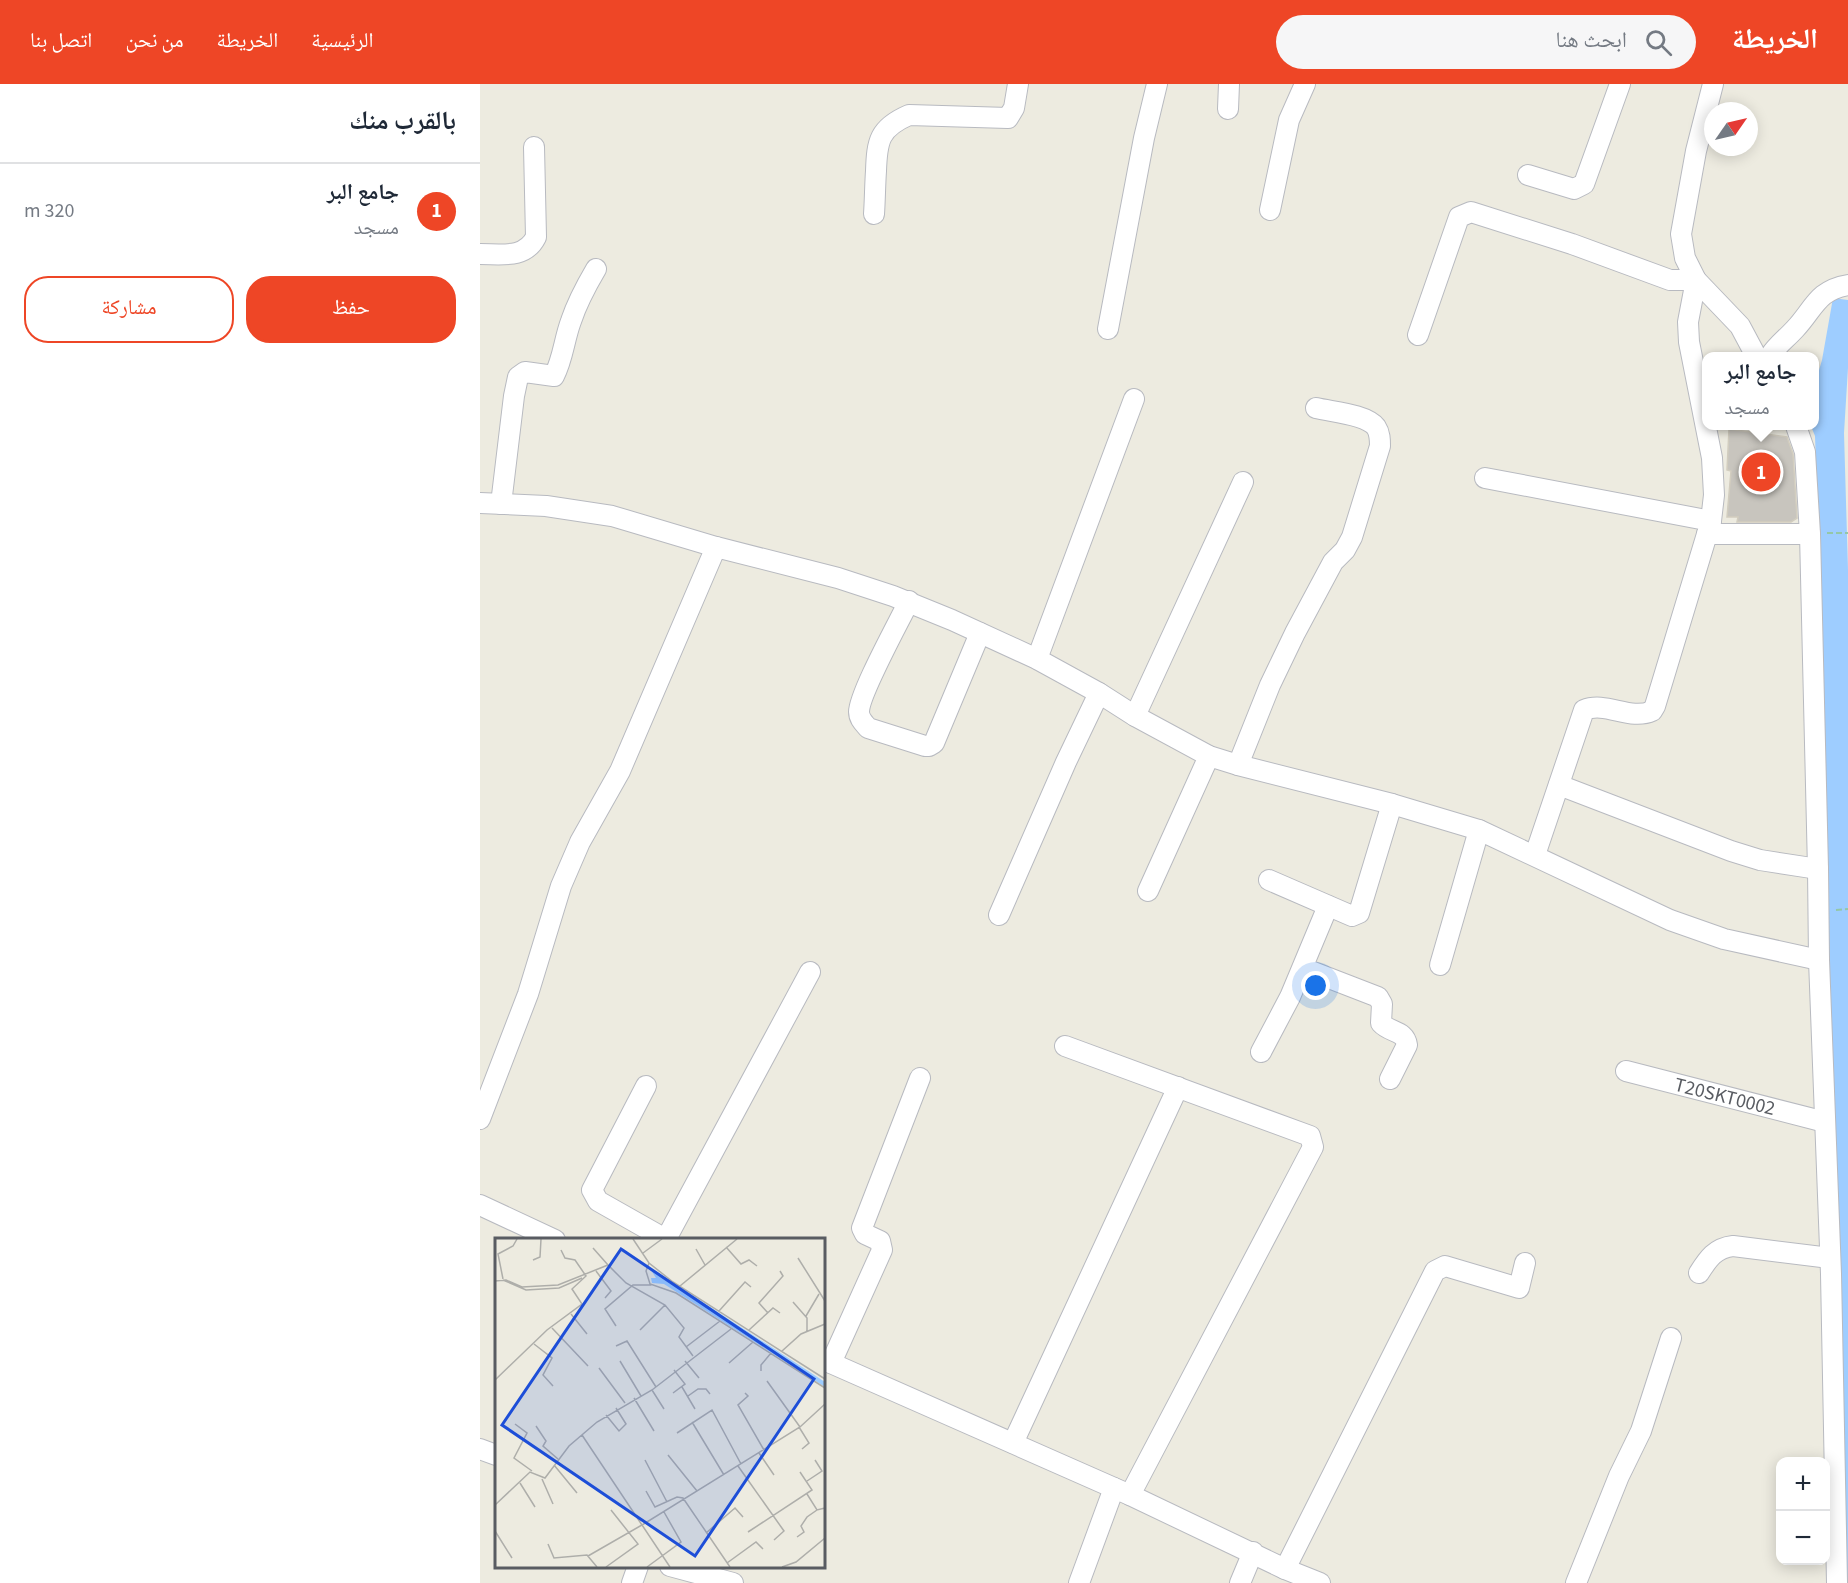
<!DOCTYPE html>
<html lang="ar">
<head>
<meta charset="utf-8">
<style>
  :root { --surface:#fff; --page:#f6f6f7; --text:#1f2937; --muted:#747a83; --line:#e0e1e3; --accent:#ee4626 }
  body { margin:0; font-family:"Source Sans 3","Noto Naskh Arabic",sans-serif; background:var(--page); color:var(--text); direction:rtl }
  .controls { position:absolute; right:18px; bottom:18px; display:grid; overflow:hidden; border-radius:12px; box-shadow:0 3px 15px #0003 }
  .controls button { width:54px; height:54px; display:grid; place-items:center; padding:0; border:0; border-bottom:2px solid var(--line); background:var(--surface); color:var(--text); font:30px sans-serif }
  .compass { position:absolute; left:1224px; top:18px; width:54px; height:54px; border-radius:50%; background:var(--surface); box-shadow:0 3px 15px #0003; rotate:56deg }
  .you { position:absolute; left:836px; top:902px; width:21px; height:21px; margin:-15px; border:4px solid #fff; border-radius:50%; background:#1a73e8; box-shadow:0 0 0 9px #1a73e833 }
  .badge { display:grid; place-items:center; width:39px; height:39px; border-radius:50%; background:var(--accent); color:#fff; font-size:20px; font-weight:700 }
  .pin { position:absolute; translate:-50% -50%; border:3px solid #fff; box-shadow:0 2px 6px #0006 }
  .popup { position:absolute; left:1222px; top:268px; width:117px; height:78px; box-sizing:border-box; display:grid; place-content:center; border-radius:12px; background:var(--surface); filter:drop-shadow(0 2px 4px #0005); font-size:20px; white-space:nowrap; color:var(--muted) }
  .popup b { font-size:22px; color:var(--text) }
  .popup::after { content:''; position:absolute; left:50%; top:100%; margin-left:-12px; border:12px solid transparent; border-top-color:var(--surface) }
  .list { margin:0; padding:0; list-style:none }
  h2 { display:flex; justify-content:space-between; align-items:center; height:78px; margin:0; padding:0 24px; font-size:26px }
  h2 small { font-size:20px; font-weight:400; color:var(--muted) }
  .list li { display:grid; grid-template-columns:39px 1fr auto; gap:18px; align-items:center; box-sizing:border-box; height:96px; padding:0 24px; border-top:2px solid var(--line) }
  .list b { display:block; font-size:22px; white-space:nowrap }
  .list p { margin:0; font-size:20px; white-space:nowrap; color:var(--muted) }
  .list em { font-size:20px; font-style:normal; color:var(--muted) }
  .actions { display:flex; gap:12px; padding:18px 24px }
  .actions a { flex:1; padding:14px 0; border:2px solid var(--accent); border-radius:24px; text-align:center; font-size:21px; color:var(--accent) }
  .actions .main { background:var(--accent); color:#fff }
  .icon { flex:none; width:33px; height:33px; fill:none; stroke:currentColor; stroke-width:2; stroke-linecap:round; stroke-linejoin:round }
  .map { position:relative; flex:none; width:1368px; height:1499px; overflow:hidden; direction:ltr }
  header { display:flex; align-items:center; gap:36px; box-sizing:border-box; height:84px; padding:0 30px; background:var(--accent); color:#fff }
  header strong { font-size:28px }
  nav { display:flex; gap:33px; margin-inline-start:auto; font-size:21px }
  .search { width:420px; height:54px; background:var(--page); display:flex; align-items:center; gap:15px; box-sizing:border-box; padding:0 21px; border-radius:33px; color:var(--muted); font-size:22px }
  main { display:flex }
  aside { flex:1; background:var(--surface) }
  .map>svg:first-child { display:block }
</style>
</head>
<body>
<header>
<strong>الخريطة</strong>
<div class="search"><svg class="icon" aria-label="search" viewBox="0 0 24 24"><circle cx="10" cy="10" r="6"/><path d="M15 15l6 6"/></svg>ابحث هنا</div>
<nav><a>الرئيسية</a><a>الخريطة</a><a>من نحن</a><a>اتصل بنا</a></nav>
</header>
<main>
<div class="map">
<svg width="1368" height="1499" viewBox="0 0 1368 1499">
  <rect width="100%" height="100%" fill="#edebe0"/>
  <!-- water -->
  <path fill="#9ecdff" d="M1353,214L1368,216V284L1364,349L1368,486V1499H1363L1346,837L1344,610L1335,352L1331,342H1335V291L1337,293L1342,276Z"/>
  <!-- building -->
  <path fill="#c8c5be" stroke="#d2cdbf" stroke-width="1.5" d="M1249,345L1307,353L1313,370L1317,434L1311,438H1257L1258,433H1247L1251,387L1247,386Z"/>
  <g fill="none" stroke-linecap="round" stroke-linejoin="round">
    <defs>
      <g id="minor">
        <path d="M1233,0L1216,67L1201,150L1205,174L1216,196L1260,242L1276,272"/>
        <path d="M748,25L749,0"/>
        <path d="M1048,91L1094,105L1104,100L1140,0"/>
        <path d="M790,126L809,36L825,0"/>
        <path d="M394,130C395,116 395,101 396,87C397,57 399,44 429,31L528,34L534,24L538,0"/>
        <path d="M0,170C22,170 45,175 56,153L54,63"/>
        <path d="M628,245L664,54L677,0"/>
        <path d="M938,251L979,133L991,128L1092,160L1190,196H1216"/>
        <path d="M1290,272C1297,261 1306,255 1315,245C1334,225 1337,206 1368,201"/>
        <path d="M1316,342L1325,368L1330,450L1338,785L1339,876L1351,1190L1357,1499"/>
        <path d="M1005,394L1231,437"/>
        <path d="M0,419L66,422L132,432L236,463L358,494L413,512L472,536L557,575L619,609L655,632L729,672L758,681L912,720L999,746L1190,836L1244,855L1339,876"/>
        <path d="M21,420L34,312L38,293L45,288L74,292C83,275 84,256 91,237C97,219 106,202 116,185"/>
        <path d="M1227,450H1330"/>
        <path d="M429,517C419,538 379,610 379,628C379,635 384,639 388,644L445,662H449L454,659L500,549"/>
        <path d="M557,575L654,315"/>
        <path d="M655,632L763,398"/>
        <path d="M758,681L790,601L815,549L853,478L865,466L872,453L900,362C900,356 900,349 896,343C886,330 852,328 836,324"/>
        <path d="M1079,701L1251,767L1280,776L1338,785"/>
        <path d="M1055,771L1104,626C1126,617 1150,637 1172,627L1175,622L1231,437L1234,411L1232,374L1209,258L1208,238L1216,196"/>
        <path d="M789,796L872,832L879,829L912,720"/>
        <path d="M668,807L729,672"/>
        <path d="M519,831L586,678L619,609"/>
        <path d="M960,881L999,746"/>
        <path d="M823,884L898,913L902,920L901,939C910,949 925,946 927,961L910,995"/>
        <path d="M585,962L830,1052L833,1063L650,1411"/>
        <path d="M781,968L810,913L848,822"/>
        <path d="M1146,987L1345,1038"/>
        <path d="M166,1002L112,1106L118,1117L187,1156"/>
        <path d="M0,1035L48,910L81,802L100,758L140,687L236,463"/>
        <path d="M0,1121L75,1156"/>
        <path d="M186,1155L330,888"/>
        <path d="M1219,1189C1228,1175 1235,1164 1253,1162L1350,1174"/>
        <path d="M344,1276L650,1411L805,1485L840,1499"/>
        <path d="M351,1279L402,1166L400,1157L385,1150L382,1144L440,994"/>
        <path d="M533,1359L698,1003"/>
        <path d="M0,1365L16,1371"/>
        <path d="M190,1482L253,1499"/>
        <path d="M805,1485L955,1187L965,1182L1039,1204L1045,1179"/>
        <path d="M152,1499L158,1482"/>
        <path d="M599,1499L634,1404"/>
        <path d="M760,1499L773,1468"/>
        <path d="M1096,1499L1139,1392L1161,1347L1191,1254"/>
      </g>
    </defs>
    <!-- minor casing -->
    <use href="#minor" stroke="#b8bac0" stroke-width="22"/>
    <!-- path -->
    <g stroke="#94c7a7" stroke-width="2" stroke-dasharray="6 3" stroke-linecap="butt">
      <path d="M1347,449H1368"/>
      <path d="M1356,826L1368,825"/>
    </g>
    <!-- minor -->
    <use href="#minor" stroke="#fff" stroke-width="20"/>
  </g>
  <g text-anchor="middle" stroke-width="4.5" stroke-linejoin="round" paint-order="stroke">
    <!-- street labels -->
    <g font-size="20" fill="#595c62" stroke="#fff">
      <text transform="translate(1245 1012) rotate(14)" y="7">T20SKT0002</text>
    </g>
  </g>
  <!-- overview -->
  <g transform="translate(15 1154)">
    <rect width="330" height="330" fill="#edebe0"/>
    <path d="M154,29L330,144V149L169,46L157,45L156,40H161Z" fill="#9ecdff"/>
    <path fill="none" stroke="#aeaeaa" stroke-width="1.5" d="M138,1L154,25L178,44L330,141M231,9L246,26L254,22L262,28M98,10L113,27M201,11L210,27M148,15L167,1M303,20L330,63M38,22L45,19L46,1M154,25L151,33L155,46L181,55L330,150M101,33L116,53L110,60M8,41L3,16L18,8L22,1M8,42L31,52L64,50L87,40M0,43L11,42L27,49L63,47L113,27L131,45L170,67L189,90L184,99L198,118M185,48L242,1M298,64L312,80V93M224,73L250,44L256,49M273,75L264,65L288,38L285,33M76,76L92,96M311,78L324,56M121,88L110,71L138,47H156M57,90L93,128M145,92L170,67M254,92L278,70L285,75M39,106L57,120L48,137L58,148M121,108L132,103L161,149M191,109L225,83M287,113L306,96L330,86M125,123L146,158M190,123L204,140M234,125L258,104M104,130L130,165M266,133V127L276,115M0,142L52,92L87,66L77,51L91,38L80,22L70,20L66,12M272,143L305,189M187,149L200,171M157,152L169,171M178,155L190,146L179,132M250,155L253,158L243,167L269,212M193,158L203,151H211L215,156M139,160L159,193M111,177L124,193L131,186L121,170M197,184L229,237M20,186L32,195L19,220L37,233M41,188L51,203L48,208L63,221M304,189L314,205L307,211M182,195L217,172L246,226M87,197L147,287L93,318M264,215L279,237M173,217L202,253M150,222L172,264M59,227L82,255M243,228L289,293L279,302M47,241L58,266M312,243L327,233L320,222M25,245L40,269M151,253L160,269L182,259L188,260L235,329M312,256L322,272L330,270M0,267L35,234L50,240L74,208L102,184L157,152L236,91M0,293L17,320M253,294L317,252L305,234M211,295L240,270L248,279M302,299L309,294L306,288L312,279L322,272M53,306L59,320L92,317L102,329M232,325L261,304L268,311M111,329L143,306L116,272M152,329L186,304L169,274M175,329L147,287L305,189L330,166M287,329L301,324L330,300"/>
    <path fill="#1d4ed8" fill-opacity="0.15" stroke="#1d4ed8" stroke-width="3" d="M126,11L319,141L200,318L7,187Z"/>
    <rect width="330" height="330" fill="none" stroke="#595c62" stroke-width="3"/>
  </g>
</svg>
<div class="controls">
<button>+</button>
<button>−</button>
</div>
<svg class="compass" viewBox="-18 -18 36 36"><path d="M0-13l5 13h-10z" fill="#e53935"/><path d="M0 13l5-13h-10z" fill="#747a83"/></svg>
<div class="you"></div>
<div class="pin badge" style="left:1281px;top:388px">1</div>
<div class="popup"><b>جامع البر</b>مسجد</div>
</div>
<aside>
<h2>بالقرب منك<small></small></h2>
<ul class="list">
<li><span class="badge">1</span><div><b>جامع البر</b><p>مسجد</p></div><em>320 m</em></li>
</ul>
<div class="actions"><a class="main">حفظ</a><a>مشاركة</a></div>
</aside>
</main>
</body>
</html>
